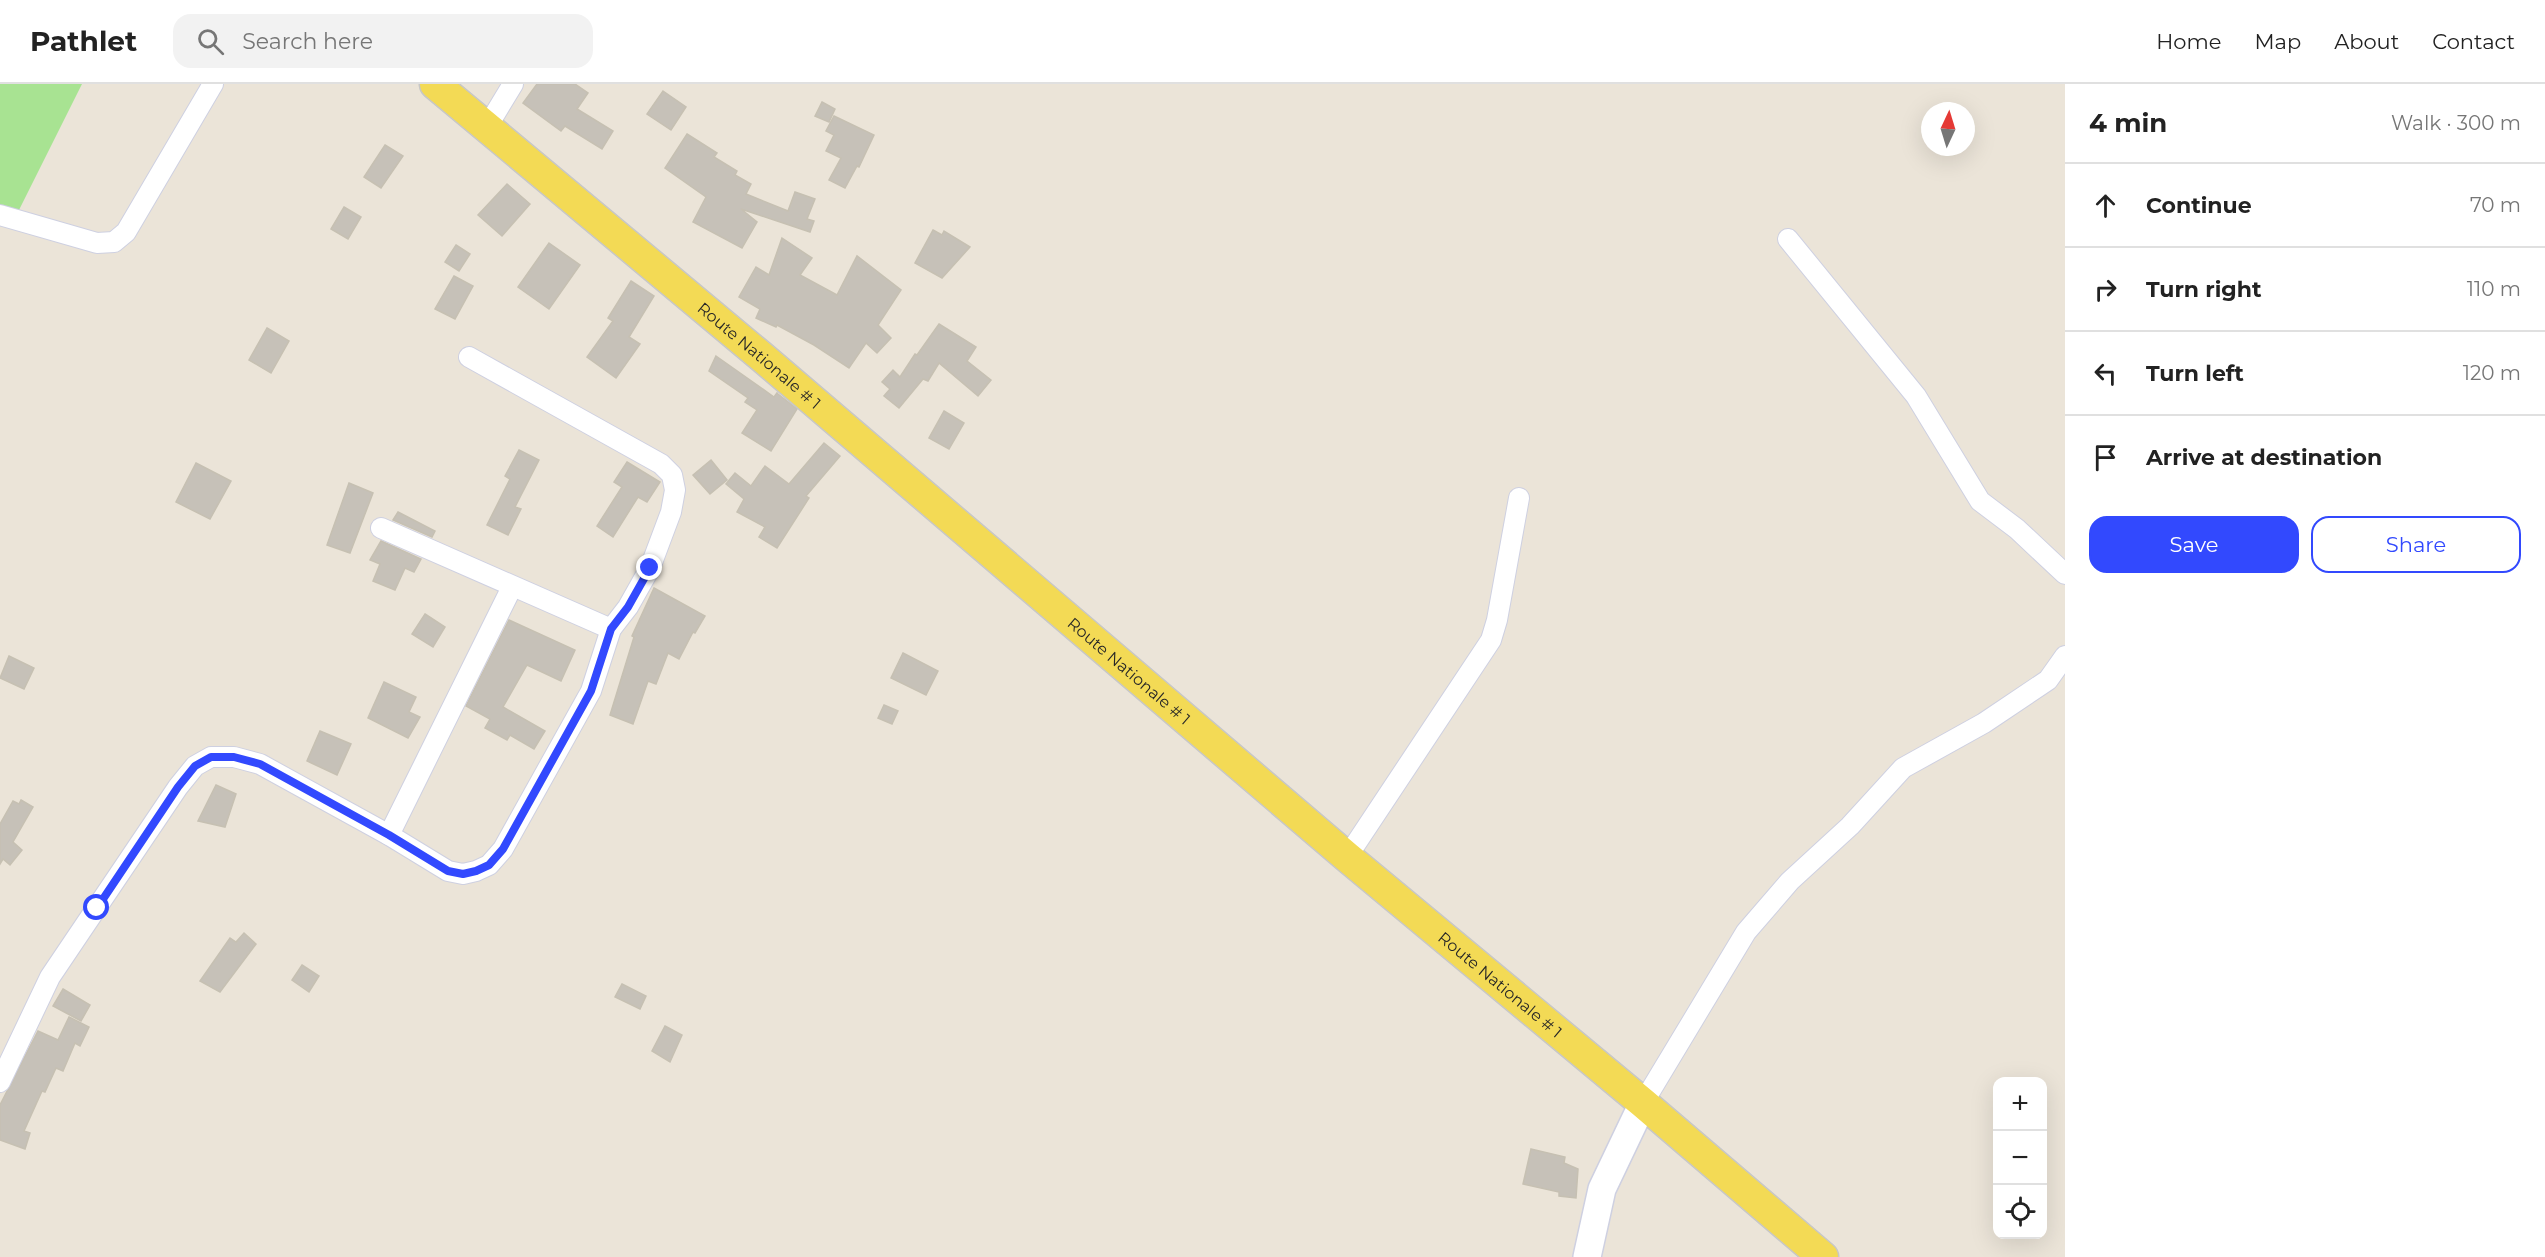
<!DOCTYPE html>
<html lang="en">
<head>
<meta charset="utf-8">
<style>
  :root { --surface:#fff; --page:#f2f2f2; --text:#222; --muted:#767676; --line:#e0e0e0; --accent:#3249fe }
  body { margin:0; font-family:Montserrat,sans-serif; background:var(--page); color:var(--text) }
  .controls { position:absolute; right:18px; bottom:18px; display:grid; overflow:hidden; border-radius:12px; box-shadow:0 6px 24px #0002 }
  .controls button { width:54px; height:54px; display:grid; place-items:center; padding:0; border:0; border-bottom:2px solid var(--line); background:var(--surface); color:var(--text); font:30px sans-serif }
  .compass { position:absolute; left:1921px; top:18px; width:54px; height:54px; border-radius:50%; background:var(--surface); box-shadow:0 6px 24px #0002; rotate:4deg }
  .stop { position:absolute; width:18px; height:18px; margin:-14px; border:4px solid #3249fe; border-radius:50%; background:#fff }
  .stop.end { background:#3249fe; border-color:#fff; box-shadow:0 2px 6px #0008 }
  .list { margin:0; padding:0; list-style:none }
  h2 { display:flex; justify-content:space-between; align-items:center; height:78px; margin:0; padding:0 24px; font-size:26px }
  h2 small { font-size:20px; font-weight:400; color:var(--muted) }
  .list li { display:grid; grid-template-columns:39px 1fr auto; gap:18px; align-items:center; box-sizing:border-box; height:84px; padding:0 24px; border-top:2px solid var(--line) }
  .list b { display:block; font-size:22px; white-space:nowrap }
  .list em { font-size:20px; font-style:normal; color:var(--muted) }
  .actions { display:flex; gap:12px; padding:18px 24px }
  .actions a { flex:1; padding:14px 0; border:2px solid var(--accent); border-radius:18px; text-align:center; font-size:21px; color:var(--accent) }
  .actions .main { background:var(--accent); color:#fff }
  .icon { flex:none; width:33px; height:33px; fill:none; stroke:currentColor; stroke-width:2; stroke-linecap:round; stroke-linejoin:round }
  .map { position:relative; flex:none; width:2065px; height:1173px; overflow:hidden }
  header { display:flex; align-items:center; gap:36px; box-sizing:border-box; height:84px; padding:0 30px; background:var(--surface); border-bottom:2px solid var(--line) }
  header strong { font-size:28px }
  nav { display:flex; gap:33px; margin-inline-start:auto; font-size:21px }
  .search { width:420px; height:54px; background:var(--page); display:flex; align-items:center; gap:15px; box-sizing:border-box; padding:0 21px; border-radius:18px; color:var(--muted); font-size:22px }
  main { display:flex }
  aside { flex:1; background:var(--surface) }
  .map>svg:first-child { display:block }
</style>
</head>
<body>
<header>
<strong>Pathlet</strong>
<div class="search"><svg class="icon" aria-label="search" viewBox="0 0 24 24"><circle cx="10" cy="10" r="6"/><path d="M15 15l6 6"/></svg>Search here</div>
<nav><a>Home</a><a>Map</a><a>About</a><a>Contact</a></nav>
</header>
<main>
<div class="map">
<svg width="2065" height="1173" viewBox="0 0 2065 1173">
  <rect width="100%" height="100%" fill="#ebe4d8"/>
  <!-- green -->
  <path fill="#a8e392" d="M0,0H82L18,128L0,123Z"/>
  <!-- building -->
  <g fill="#c6c1b8" stroke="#c6c0b2" stroke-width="1.5">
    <path d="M537,0H575L588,9L577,25L613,47L602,65L565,42L561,47L523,19Z"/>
    <path d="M663,7L686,23L671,46L647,30Z"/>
    <path d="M822,18L835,25L829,38L815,32Z"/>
    <path d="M834,32L874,51L859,83L857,82L845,104L829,96L841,74L826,67L834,51L826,47Z"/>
    <path d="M687,50L717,69L714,73L737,87L735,91L751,100L746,110L788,127L795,108L815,115L807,135L814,137L810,148L741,125L757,138L742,164L693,138L706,113L665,84Z"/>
    <path d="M385,61L403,72L381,104L364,93Z"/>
    <path d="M507,100L530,120L502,152L478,131Z"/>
    <path d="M344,123L361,133L348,155L331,145Z"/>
    <path d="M933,146L942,151L944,147L970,163L942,194L915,179Z"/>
    <path d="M782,154L812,174L800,191L837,211L857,172L901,206L878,241L891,254L877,269L866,259L849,284L814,261L777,241L776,243L756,234L760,225L739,213L756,183L769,191Z"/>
    <path d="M549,159L580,181L549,225L518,203Z"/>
    <path d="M456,161L470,170L459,187L445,178Z"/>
    <path d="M454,192L473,202L455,235L435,225Z"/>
    <path d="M631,197L654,212L629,253L640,260L616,294L587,273L613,237L608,234Z"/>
    <path d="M939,240L976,263L967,277L991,296L978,312L939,279L928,297L923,295L899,324L884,312L890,305L882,298L893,286L900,293L915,270L917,271Z"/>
    <path d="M267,244L289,257L271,289L249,276Z"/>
    <path d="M716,272L774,313L777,309L778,310L797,325L771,367L742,349L757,326L745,318L748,314L709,287Z"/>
    <path d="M944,327L964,339L949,365L929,354Z"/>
    <path d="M824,359L840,372L806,412L809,414L777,464L759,453L765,443L737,428L744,415L726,400L735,389L751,402L765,382L789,400Z"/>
    <path d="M519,366L539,376L515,423L521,425L508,451L487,441L510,395L505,392Z"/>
    <path d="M711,376L727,396L710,410L693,391Z"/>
    <path d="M627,378L660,398L647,418L638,413L613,453L597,442L622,403L614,398Z"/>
    <path d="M196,379L231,397L210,435L176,418Z"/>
    <path d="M349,399L373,409L350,469L327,461Z"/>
    <path d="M398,428L435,447L432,453L393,436Z"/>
    <path d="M381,457L421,475L414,488L405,484L395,506L373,497L380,480L370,476Z"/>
    <path d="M654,504L705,532L695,549L693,548L679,575L668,569L656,600L648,597L633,640L610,631L634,553L632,552Z"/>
    <path d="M425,530L445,543L433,563L412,550Z"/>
    <path d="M509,536L575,566L561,597L527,581L503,623L545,647L534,665L510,651L507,656L485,644L490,635L466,622Z"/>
    <path d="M903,569L938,587L926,611L891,594Z"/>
    <path d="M9,572L34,584L24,605L0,594Z"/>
    <path d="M384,598L416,613L409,628L420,633L408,654L368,634Z"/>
    <path d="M884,621L898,627L892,640L878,634Z"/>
    <path d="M320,647L351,660L337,691L307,677Z"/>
    <path d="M216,701L236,710L225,743L198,737Z"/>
    <path d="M21,716L33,723L13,758L22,766L10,781L3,775L0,780V740L13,717L19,720Z"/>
    <path d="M244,849L256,860L220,908L200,897L230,854L236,858Z"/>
    <path d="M302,881L319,892L309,908L292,896Z"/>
    <path d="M622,900L646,912L640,925L615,913Z"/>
    <path d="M63,905L90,921L81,937L53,922Z"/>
    <path d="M69,933L89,943L80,962L75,959L63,987L56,984L45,1008L42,1007L24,1047L30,1049L25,1065L0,1056V1021L38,947L58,956Z"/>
    <path d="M665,942L682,951L670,978L652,967Z"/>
    <path d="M1531,1065L1565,1073L1564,1079L1578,1085L1576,1114L1559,1112V1108L1523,1100Z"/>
  </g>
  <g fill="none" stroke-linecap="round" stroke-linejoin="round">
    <defs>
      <g id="street">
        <path d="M487,43L513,0"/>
        <path d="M0,131L97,159L114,158L126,148L213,0"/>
        <path d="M1788,155L1916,312L1980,417L2017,445L2065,490"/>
        <path d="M381,444L611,545"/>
        <path d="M389,751L512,503"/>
        <path d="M1347,773L1491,556L1497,536L1519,414"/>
        <path d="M0,998L50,893L178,703L195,682L211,673H234L260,680L389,751L448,787L463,790L476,787L489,781L503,765L591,607L611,545L628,523L650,484L671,428L675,406L672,391L661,380L469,273"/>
        <path d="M1643,1019L1746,848L1790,797L1850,742L1903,684L1984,639L2048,596L2065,572"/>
      </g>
      <path id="secondary" d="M1587,1173L1602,1105L1643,1019"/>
      <g id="primary">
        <path id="s1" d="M435,0L762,273L1347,773L1643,1019L1823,1173"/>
      </g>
    </defs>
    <!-- street casing -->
    <use href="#street" stroke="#ced0e1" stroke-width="22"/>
    <!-- secondary casing -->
    <use href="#secondary" stroke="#ced0e1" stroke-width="30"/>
    <!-- primary casing -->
    <use href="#primary" stroke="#c7c7c7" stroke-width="33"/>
    <!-- street -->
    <use href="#street" stroke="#fff" stroke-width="20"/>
    <!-- secondary -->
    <use href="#secondary" stroke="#fff" stroke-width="27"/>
    <!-- primary -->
    <use href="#primary" stroke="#f3da55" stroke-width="30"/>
  </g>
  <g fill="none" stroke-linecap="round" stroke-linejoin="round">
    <!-- route -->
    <path stroke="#3249fe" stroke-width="8" d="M97,824L178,703L195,682L211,673H234L260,680L389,751L448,787L463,790L476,787L489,781L503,765L591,607L611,545L628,523L650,484"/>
  </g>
  <g text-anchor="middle" stroke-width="5" stroke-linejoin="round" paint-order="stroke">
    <!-- street labels -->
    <g font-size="16" fill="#272727" stroke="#fff">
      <text dy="6" stroke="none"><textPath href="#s1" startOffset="423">Route Nationale # 1</textPath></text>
      <text dy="6" stroke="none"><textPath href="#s1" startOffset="909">Route Nationale # 1</textPath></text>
      <text dy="6" stroke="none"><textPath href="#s1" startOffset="1395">Route Nationale # 1</textPath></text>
    </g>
  </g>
</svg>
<div class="controls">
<button>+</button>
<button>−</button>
<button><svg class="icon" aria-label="locate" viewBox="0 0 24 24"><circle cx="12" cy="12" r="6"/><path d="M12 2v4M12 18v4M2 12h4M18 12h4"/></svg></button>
</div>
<svg class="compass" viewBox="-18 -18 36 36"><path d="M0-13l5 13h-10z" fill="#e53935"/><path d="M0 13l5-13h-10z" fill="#767676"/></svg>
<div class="stop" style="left:97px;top:824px"></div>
<div class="stop end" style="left:650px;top:484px"></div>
</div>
<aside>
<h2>4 min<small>Walk · 300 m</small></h2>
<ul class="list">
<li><svg class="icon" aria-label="ahead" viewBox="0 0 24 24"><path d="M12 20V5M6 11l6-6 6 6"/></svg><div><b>Continue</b></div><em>70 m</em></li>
<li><svg class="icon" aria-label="right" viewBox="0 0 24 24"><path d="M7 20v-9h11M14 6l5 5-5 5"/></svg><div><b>Turn right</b></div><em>110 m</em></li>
<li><svg class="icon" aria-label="left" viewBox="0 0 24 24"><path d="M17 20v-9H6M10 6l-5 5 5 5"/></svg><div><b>Turn left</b></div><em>120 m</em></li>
<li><svg class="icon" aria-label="arrive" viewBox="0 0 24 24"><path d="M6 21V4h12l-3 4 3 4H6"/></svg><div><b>Arrive at destination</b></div></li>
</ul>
<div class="actions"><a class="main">Save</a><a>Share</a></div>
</aside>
</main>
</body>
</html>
